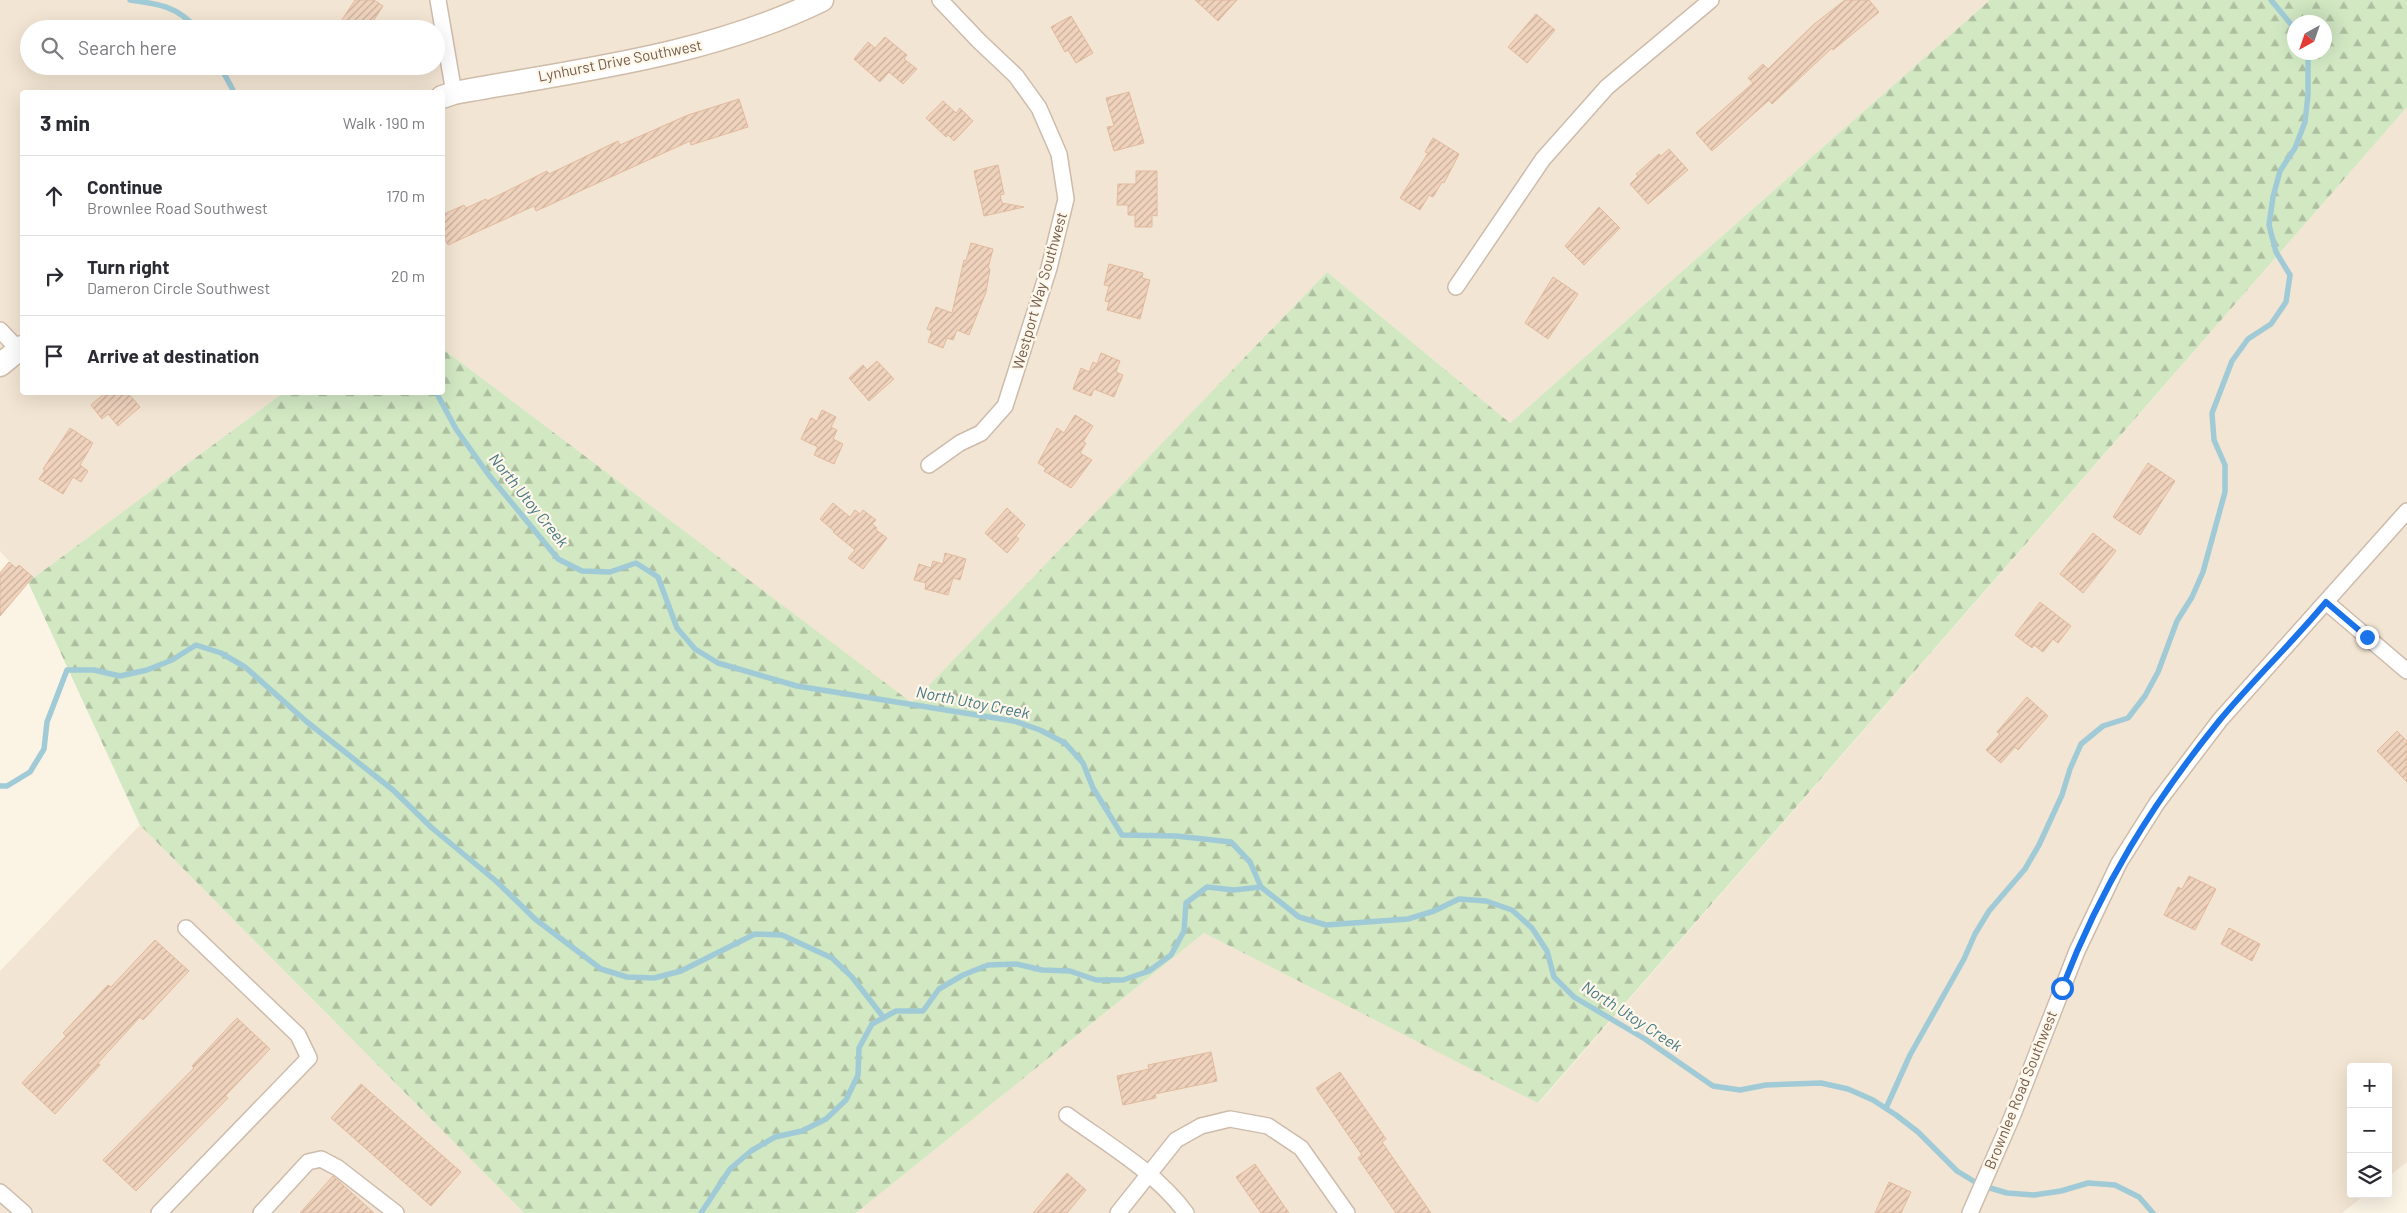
<!DOCTYPE html>
<html lang="en">
<head>
<meta charset="utf-8">
<style>
  :root { --surface:#fff; --page:#f2f2f3; --text:#2b2b33; --muted:#7c7c81; --line:#e1e1e2 }
  body { margin:0; font-family:Barlow,sans-serif; background:var(--page); color:var(--text) }
  .controls { position:absolute; right:15px; bottom:15px; display:grid; overflow:hidden; border-radius:5px; box-shadow:0 5px 20px #0002 }
  .controls button { width:45px; height:45px; display:grid; place-items:center; padding:0; border:0; border-bottom:1px solid var(--line); background:var(--surface); color:var(--text); font:25px sans-serif }
  .compass { position:absolute; left:2287px; top:15px; width:45px; height:45px; border-radius:50%; background:var(--surface); box-shadow:0 5px 20px #0002; rotate:220deg }
  .stop { position:absolute; width:15px; height:15px; margin:-11px; border:4px solid #1a73e8; border-radius:50%; background:#fff }
  .stop.end { background:#1a73e8; border-color:#fff; box-shadow:0 1px 5px #0008 }
  .list { margin:0; padding:0; list-style:none }
  h2 { display:flex; justify-content:space-between; align-items:center; height:65px; margin:0; padding:0 20px; font-size:21px }
  h2 small { font-size:16px; font-weight:400; color:var(--muted) }
  .list li { display:grid; grid-template-columns:32px 1fr auto; gap:15px; align-items:center; box-sizing:border-box; height:80px; padding:0 20px; border-top:1px solid var(--line) }
  .list b { display:block; font-size:19px; white-space:nowrap }
  .list p { margin:0; font-size:16px; white-space:nowrap; color:var(--muted) }
  .list em { font-size:16px; font-style:normal; color:var(--muted) }
  .icon { flex:none; width:28px; height:28px; fill:none; stroke:currentColor; stroke-width:2; stroke-linecap:round; stroke-linejoin:round }
  .map { position:relative; flex:none; width:2407px; height:1213px; overflow:hidden }
  .search { position:absolute; background:var(--surface); box-shadow:0 5px 20px #0002; left:20px; top:20px; width:425px; height:55px; display:flex; align-items:center; gap:12px; box-sizing:border-box; padding:0 18px; border-radius:28px; color:var(--muted); font-size:19px }
  .panel { position:absolute; background:var(--surface); box-shadow:0 5px 20px #0002; left:20px; top:90px; width:425px; height:305px; border-radius:5px }
  .map>svg:first-child { display:block }
</style>
</head>
<body>
<div class="map">
<svg width="2407" height="1213" viewBox="0 0 2407 1213">
  <defs>
    <pattern id="forest-firs" width="22" height="20" patternUnits="userSpaceOnUse" patternTransform="scale(1.25)"><rect width="22" height="20" fill="#d1e8c3"/><path d="M5 1l3.5 6h-7zM16 11l3.5 6h-7z" fill="#aebfa0"/></pattern>
    <pattern id="building-hatch" width="6" height="6" patternUnits="userSpaceOnUse" patternTransform="scale(1.25)"><rect width="6" height="6" fill="#f0d3bd"/><path d="M-1 1l2-2M0 6l6-6M5 7l2-2" fill="none" stroke="#c7ae9c"/></pattern>
  </defs>
  <rect width="100%" height="100%" fill="#fbf3e4"/>
  <!-- residential -->
  <g fill="#f3e5d3" fill-rule="evenodd">
    <path d="M0,0H1990L1510,423L1327,272L912,704L443,349L442,92H22V392L283,393L28,582L0,551ZM29,29H436V66H29Z"/>
    <path d="M2407,107V1162L2388,1177V1067H2351V1194H2366L2342,1213H856L1204,933L1539,1103Z"/>
    <path d="M140,825L524,1213H0V971Z"/>
  </g>
  <!-- forest -->
  <path fill="url(#forest-firs)" fill-rule="evenodd" d="M1990,0H2407V107L1538,1103L1204,933L856,1213H524L140,825L28,582L283,393L442,392L443,349L912,703L1327,272L1510,423ZM2294,22H2324V52H2294Z"/>
  <g fill="none" stroke-linecap="round" stroke-linejoin="round">
    <!-- stream -->
    <g stroke="#a0cbd6" stroke-width="5.5">
      <path d="M130,0C159,4 177,6 197,29"/>
      <path d="M2271,0L2294,28"/>
      <path d="M220,66L234,92"/>
      <path d="M436,392L456,429L488,474L558,559L582,571L610,572L636,563L658,577L677,628L695,649L718,663L797,686L1014,721L1040,730L1065,743L1083,763L1093,788L1122,835L1176,836L1231,842L1250,862L1261,887L1299,917L1326,925L1408,919L1434,911L1459,899L1486,901L1512,910L1532,928L1547,951L1554,977L1574,997L1645,1039L1713,1086L1740,1090L1766,1085L1821,1083L1848,1089L1873,1100L1896,1115L1918,1132L1957,1171L1980,1185L2007,1193L2034,1195L2061,1191L2088,1183L2115,1185L2139,1197L2153,1213"/>
      <path d="M0,786H7L30,772L44,749L47,722L67,670H94L120,676L147,670L172,660L196,645L221,653L245,667L307,722L393,790L432,828L496,881L535,919L601,969L627,977L654,978L681,971L755,934L782,935L832,958L852,977L884,1018"/>
      <path d="M1886,1108L1910,1055L1964,959L1975,934L1989,911L2025,869L2039,845L2062,795L2070,769L2081,744L2103,726L2128,718L2145,696L2158,672L2177,621L2192,597L2203,572L2225,492V465L2214,440L2212,413L2232,361L2248,339L2271,324L2286,302L2290,275L2276,252L2269,225L2273,197L2280,171L2295,148L2305,122L2308,95V52"/>
      <path d="M701,1213L730,1169L751,1151L775,1137L802,1131L826,1119L846,1100L858,1075L859,1048L872,1024L896,1011H923L939,989L963,975L988,965L1016,964L1042,970L1070,971L1096,980H1123L1149,971L1171,955L1184,931L1186,903L1207,887L1234,890L1261,887"/>
    </g>
  </g>
  <!-- building -->
  <g fill="url(#building-hatch)" stroke="#e2ba9e">
    <path d="M355,0H374L383,6L368,29H336Z"/>
    <path d="M1195,0H1237L1218,21Z"/>
    <path d="M1845,0H1869L1879,12L1833,50L1832,48L1772,104L1769,100L1712,151L1696,133L1753,83L1748,78L1763,64L1768,69L1813,25Z"/>
    <path d="M1536,14L1555,30L1527,63L1508,47Z"/>
    <path d="M1071,16L1093,53L1076,63L1068,50L1065,52L1051,27Z"/>
    <path d="M885,37L907,55L904,59L917,69L903,84L889,72L880,82L854,59L868,42L875,48Z"/>
    <path d="M1129,92L1144,143L1114,151L1107,127L1114,126L1106,98Z"/>
    <path d="M739,99L748,127L691,145L690,141L536,211L534,206L448,245L442,234V215L464,205L466,208L486,199L487,201L547,171L549,174L618,141L620,145L688,115Z"/>
    <path d="M943,101L956,113L960,108L973,121L954,141L948,135L946,137L926,118Z"/>
    <path d="M1433,138L1459,154L1444,183L1442,182L1433,197L1429,195L1420,210L1400,198L1428,153L1425,152Z"/>
    <path d="M1669,149L1688,170L1648,204L1630,184L1638,176L1636,174L1659,154L1661,156Z"/>
    <path d="M998,165L1004,194L1000,195L1002,203L1024,207L984,216L974,171Z"/>
    <path d="M1136,171H1157V216L1152,215V227H1135V215H1128V205H1117L1118,184H1136Z"/>
    <path d="M1599,207L1620,228L1584,265L1565,246Z"/>
    <path d="M971,243L993,249L988,268L990,269L986,292L969,335L957,330L953,340L947,338L943,348L928,342L932,331L927,329L936,307L952,313L964,260L966,261Z"/>
    <path d="M1109,264L1143,273L1142,278L1150,280L1140,319L1107,310L1109,302L1105,301L1109,286L1104,285Z"/>
    <path d="M1553,277L1578,294L1548,339L1525,323Z"/>
    <path d="M1101,353L1120,361L1116,372L1123,375L1114,397L1094,389L1091,396L1073,389L1081,368L1089,372L1093,362L1097,364Z"/>
    <path d="M877,361L894,379L869,401L849,378L863,365L867,370Z"/>
    <path d="M106,392H127L140,407L118,426L108,414L102,419L91,405Z"/>
    <path d="M822,410L836,417L831,427L837,430L833,439L843,444L834,464L814,455L818,447L801,439L811,418L817,421Z"/>
    <path d="M1075,415L1093,426L1083,442L1086,443L1080,453L1092,460L1071,488L1044,471L1046,468L1038,463L1057,428L1064,433Z"/>
    <path d="M70,428L93,443L80,465L88,471L81,482L73,477L63,494L39,479L45,470L43,469Z"/>
    <path d="M2148,463L2175,481L2140,535L2113,517Z"/>
    <path d="M833,503L850,517L855,510L860,514L863,510L876,520L872,524L877,528L875,529L887,538L863,569L848,558L855,550L833,532L834,531L820,519Z"/>
    <path d="M1007,508L1025,525L1016,536L1019,539L1007,553L985,533Z"/>
    <path d="M2093,533L2116,551L2083,593L2060,574Z"/>
    <path d="M945,553L966,559L960,580L953,578L948,595L925,589L926,583L914,580L919,564L931,568L933,561L943,564Z"/>
    <path d="M9,562L16,568L19,565L33,577L0,616V573Z"/>
    <path d="M2040,602L2071,626L2058,643L2053,639L2043,652L2034,645L2032,648L2015,635Z"/>
    <path d="M2027,697L2048,716L2018,750L2015,747L2001,763L1986,750L2000,734L1997,732Z"/>
    <path d="M2397,731L2407,741V782L2377,751Z"/>
    <path d="M2189,876L2216,889L2195,930L2164,915L2178,887L2182,889Z"/>
    <path d="M2229,928L2260,944L2252,961L2221,944Z"/>
    <path d="M155,940L189,971L143,1020L140,1017L98,1063L100,1065L55,1114L22,1083L66,1036L63,1033L108,985L111,987Z"/>
    <path d="M237,1018L270,1049L225,1096L228,1098L136,1191L103,1160L194,1068L192,1066Z"/>
    <path d="M1211,1052L1217,1081L1155,1094L1156,1098L1123,1105L1117,1076L1149,1069L1148,1065Z"/>
    <path d="M1340,1072L1386,1139L1382,1142L1431,1213H1396L1358,1158L1362,1155L1316,1088Z"/>
    <path d="M361,1084L461,1172L431,1206L331,1118Z"/>
    <path d="M1255,1164L1289,1213H1261L1236,1177Z"/>
    <path d="M1067,1173L1086,1190L1067,1213H1033Z"/>
    <path d="M333,1176L374,1213H300Z"/>
    <path d="M1889,1182L1911,1192L1901,1213H1875Z"/>
  </g>
  <g fill="none" stroke-linecap="round" stroke-linejoin="round">
    <defs>
      <g id="street">
        <path d="M438,0L454,93"/>
        <path d="M1456,287L1543,159L1607,87L1711,0"/>
        <path d="M0,330L19,350"/>
        <path d="M929,465L960,443L981,433L1005,406L1049,268L1066,199L1059,154L1039,108L1016,76L979,41L940,0"/>
        <path d="M2326,602L2407,671"/>
        <path d="M1067,1115C1107,1144 1156,1172 1186,1213"/>
        <path d="M0,1192L24,1213"/>
        <path d="M159,1213L309,1058L298,1035L186,928"/>
        <path d="M261,1213L308,1162L321,1159L338,1168L396,1213"/>
        <path d="M1118,1213L1176,1140L1201,1126L1230,1119L1268,1126L1301,1148L1347,1213"/>
        <path d="M1970,1213L2012,1117L2077,951L2119,863L2157,803L2220,720L2407,511"/>
      </g>
      <g id="secondary">
        <path d="M442,97L454,93C579,70 707,56 822,0"/>
        <path d="M0,365L22,347"/>
      </g>
    </defs>
    <!-- street casing -->
    <use href="#street" stroke="#cdbbab" stroke-width="18"/>
    <!-- secondary casing -->
    <use href="#secondary" stroke="#cfbca9" stroke-width="25"/>
    <!-- street -->
    <use href="#street" stroke="#fff" stroke-width="15"/>
    <!-- secondary -->
    <use href="#secondary" stroke="#fff" stroke-width="22"/>
  </g>
  <g fill="none" stroke-linecap="round" stroke-linejoin="round">
    <!-- route -->
    <path stroke="#1a73e8" stroke-width="6" d="M2062,988C2101,887 2151,805 2219,721C2253,680 2292,643 2326,602L2367,637"/>
  </g>
  <g text-anchor="middle" stroke-width="4.5" stroke-linejoin="round" paint-order="stroke">
    <!-- street labels -->
    <g font-size="15" fill="#735b4b" stroke="#fef7ea">
      <text transform="translate(620 61) rotate(-11)" y="5">Lynhurst Drive Southwest</text>
      <text transform="translate(1040 291) rotate(-74)" y="5">Westport Way Southwest</text>
      <text transform="translate(2021 1090) rotate(-68)" y="5">Brownlee Road Southwest</text>
    </g>
    <!-- water labels -->
    <g font-size="16" font-style="italic" fill="#457985" stroke="#fef7ea">
      <text transform="translate(529 500) rotate(51)" y="6">North Utoy Creek</text>
      <text transform="translate(973 702) rotate(11)" y="6">North Utoy Creek</text>
      <text transform="translate(1632 1016) rotate(33)" y="6">North Utoy Creek</text>
    </g>
  </g>
</svg>
<div class="controls">
<button>+</button>
<button>−</button>
<button><svg class="icon" aria-label="layers" viewBox="0 0 24 24"><path d="M12 4l9 5-9 5-9-5zM3 14l9 5 9-5"/></svg></button>
</div>
<svg class="compass" viewBox="-18 -18 36 36"><path d="M0-13l5 13h-10z" fill="#e53935"/><path d="M0 13l5-13h-10z" fill="#7c7c81"/></svg>
<div class="stop" style="left:2062px;top:988px"></div>
<div class="stop end" style="left:2367px;top:637px"></div>
<div class="search"><svg class="icon" aria-label="search" viewBox="0 0 24 24"><circle cx="10" cy="10" r="6"/><path d="M15 15l6 6"/></svg>Search here</div>
<section class="panel">
<h2>3 min<small>Walk · 190 m</small></h2>
<ul class="list">
<li><svg class="icon" aria-label="ahead" viewBox="0 0 24 24"><path d="M12 20V5M6 11l6-6 6 6"/></svg><div><b>Continue</b><p>Brownlee Road Southwest</p></div><em>170 m</em></li>
<li><svg class="icon" aria-label="right" viewBox="0 0 24 24"><path d="M7 20v-9h11M14 6l5 5-5 5"/></svg><div><b>Turn right</b><p>Dameron Circle Southwest</p></div><em>20 m</em></li>
<li><svg class="icon" aria-label="arrive" viewBox="0 0 24 24"><path d="M6 21V4h12l-3 4 3 4H6"/></svg><div><b>Arrive at destination</b></div></li>
</ul>
</section>
</div>
</body>
</html>
